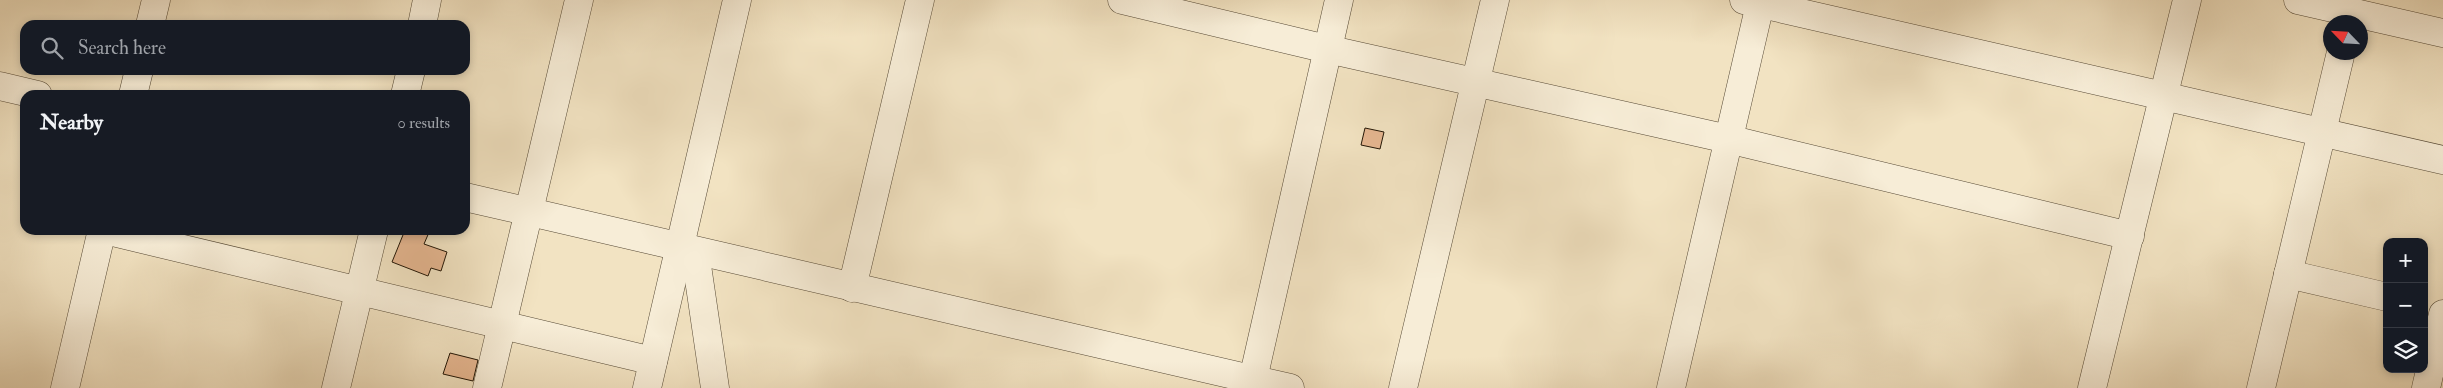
<!DOCTYPE html>
<html lang="en">
<head>
<meta charset="utf-8">
<style>
  :root { --surface:#171b24; --page:#20242c; --text:#f1f3f6; --muted:#9ea1a6; --line:#363941 }
  body { margin:0; font-family:"IM FELL Double Pica",serif; background:var(--page); color:var(--text) }
  .controls { position:absolute; right:15px; bottom:15px; display:grid; overflow:hidden; border-radius:10px; box-shadow:0 2px 8px #0003 }
  .controls button { width:45px; height:45px; display:grid; place-items:center; padding:0; border:0; border-bottom:1px solid var(--line); background:var(--surface); color:var(--text); font:25px sans-serif }
  .compass { position:absolute; left:2323px; top:15px; width:45px; height:45px; border-radius:50%; background:var(--surface); box-shadow:0 2px 8px #0003; rotate:295deg }
  .list { margin:0; padding:0; list-style:none }
  h2 { display:flex; justify-content:space-between; align-items:center; height:65px; margin:0; padding:0 20px; font-size:21px }
  h2 small { font-size:16px; font-weight:400; color:var(--muted) }
  .icon { flex:none; width:28px; height:28px; fill:none; stroke:currentColor; stroke-width:2; stroke-linecap:round; stroke-linejoin:round }
  .map { position:relative; flex:none; width:2443px; height:388px; overflow:hidden }
  .search { position:absolute; background:var(--surface); box-shadow:0 2px 8px #0003; left:20px; top:20px; width:450px; height:55px; display:flex; align-items:center; gap:12px; box-sizing:border-box; padding:0 18px; border-radius:15px; color:var(--muted); font-size:19px }
  .panel { position:absolute; background:var(--surface); box-shadow:0 2px 8px #0003; left:20px; top:90px; width:450px; height:145px; border-radius:15px }
  .map>svg:first-child { display:block }
</style>
</head>
<body>
<div class="map">
<svg width="2443" height="388" viewBox="0 0 2443 388">
  <rect width="100%" height="100%" fill="#f2e3c2"/>
  <filter id="stains"><feTurbulence type="fractalNoise" baseFrequency=".004" numOctaves="4"/><feColorMatrix values="0 0 0 0 .2 0 0 0 0 .09 0 0 0 0 .02 0 0 0 .5 -.17"/></filter>
  <radialGradient id="worn" r=".72"><stop offset=".6" stop-color="#630" stop-opacity="0"/><stop offset="1" stop-color="#630" stop-opacity=".3"/></radialGradient>
  <!-- building -->
  <g fill="#e6b791" stroke="#221606">
    <path d="M1365,128L1384,132L1380,149L1361,145Z"/>
    <path d="M405,230H430L424,244L447,252L441,271L431,268L428,276L392,262Z"/>
    <path d="M450,353L478,360L473,381L443,374Z"/>
  </g>
  <g fill="none" stroke-linecap="round" stroke-linejoin="round">
    <defs>
      <g id="minor">
        <path d="M1122,0L1327,49L1728,139L2130,236"/>
        <path d="M1744,0L2443,160"/>
        <path d="M2298,0L2443,33"/>
        <path d="M150,25L156,0"/>
        <path d="M422,25L427,0"/>
        <path d="M0,86L38,95"/>
        <path d="M133,95L139,70"/>
        <path d="M405,95L411,70"/>
        <path d="M465,197L1290,388"/>
        <path d="M104,230L653,361"/>
        <path d="M695,252L715,388"/>
        <path d="M2288,274L2387,297"/>
        <path d="M852,288L920,0"/>
        <path d="M65,388L102,230"/>
        <path d="M336,388L374,230"/>
        <path d="M487,388L579,0"/>
        <path d="M647,388L737,0"/>
        <path d="M1251,388L1339,0"/>
        <path d="M1403,388L1495,0"/>
        <path d="M1671,388L1761,0"/>
        <path d="M2092,388L2187,0"/>
        <path d="M2261,388L2341,52"/>
        <path d="M2426,388L2443,314"/>
      </g>
    </defs>
    <!-- minor casing -->
    <use href="#minor" stroke="#564935" stroke-width="29"/>
    <!-- minor -->
    <use href="#minor" stroke="#f7edd7" stroke-width="28"/>
  </g>
  <rect width="100%" height="100%" filter="url(#stains)"/>
  <rect width="100%" height="100%" fill="url(#worn)"/>
</svg>
<div class="controls">
<button>+</button>
<button>−</button>
<button><svg class="icon" aria-label="layers" viewBox="0 0 24 24"><path d="M12 4l9 5-9 5-9-5zM3 14l9 5 9-5"/></svg></button>
</div>
<svg class="compass" viewBox="-18 -18 36 36"><path d="M0-13l5 13h-10z" fill="#e53935"/><path d="M0 13l5-13h-10z" fill="#9ea1a6"/></svg>
<div class="search"><svg class="icon" aria-label="search" viewBox="0 0 24 24"><circle cx="10" cy="10" r="6"/><path d="M15 15l6 6"/></svg>Search here</div>
<section class="panel">
<h2>Nearby<small>0 results</small></h2>
<ul class="list">
</ul>
</section>
</div>
</body>
</html>
